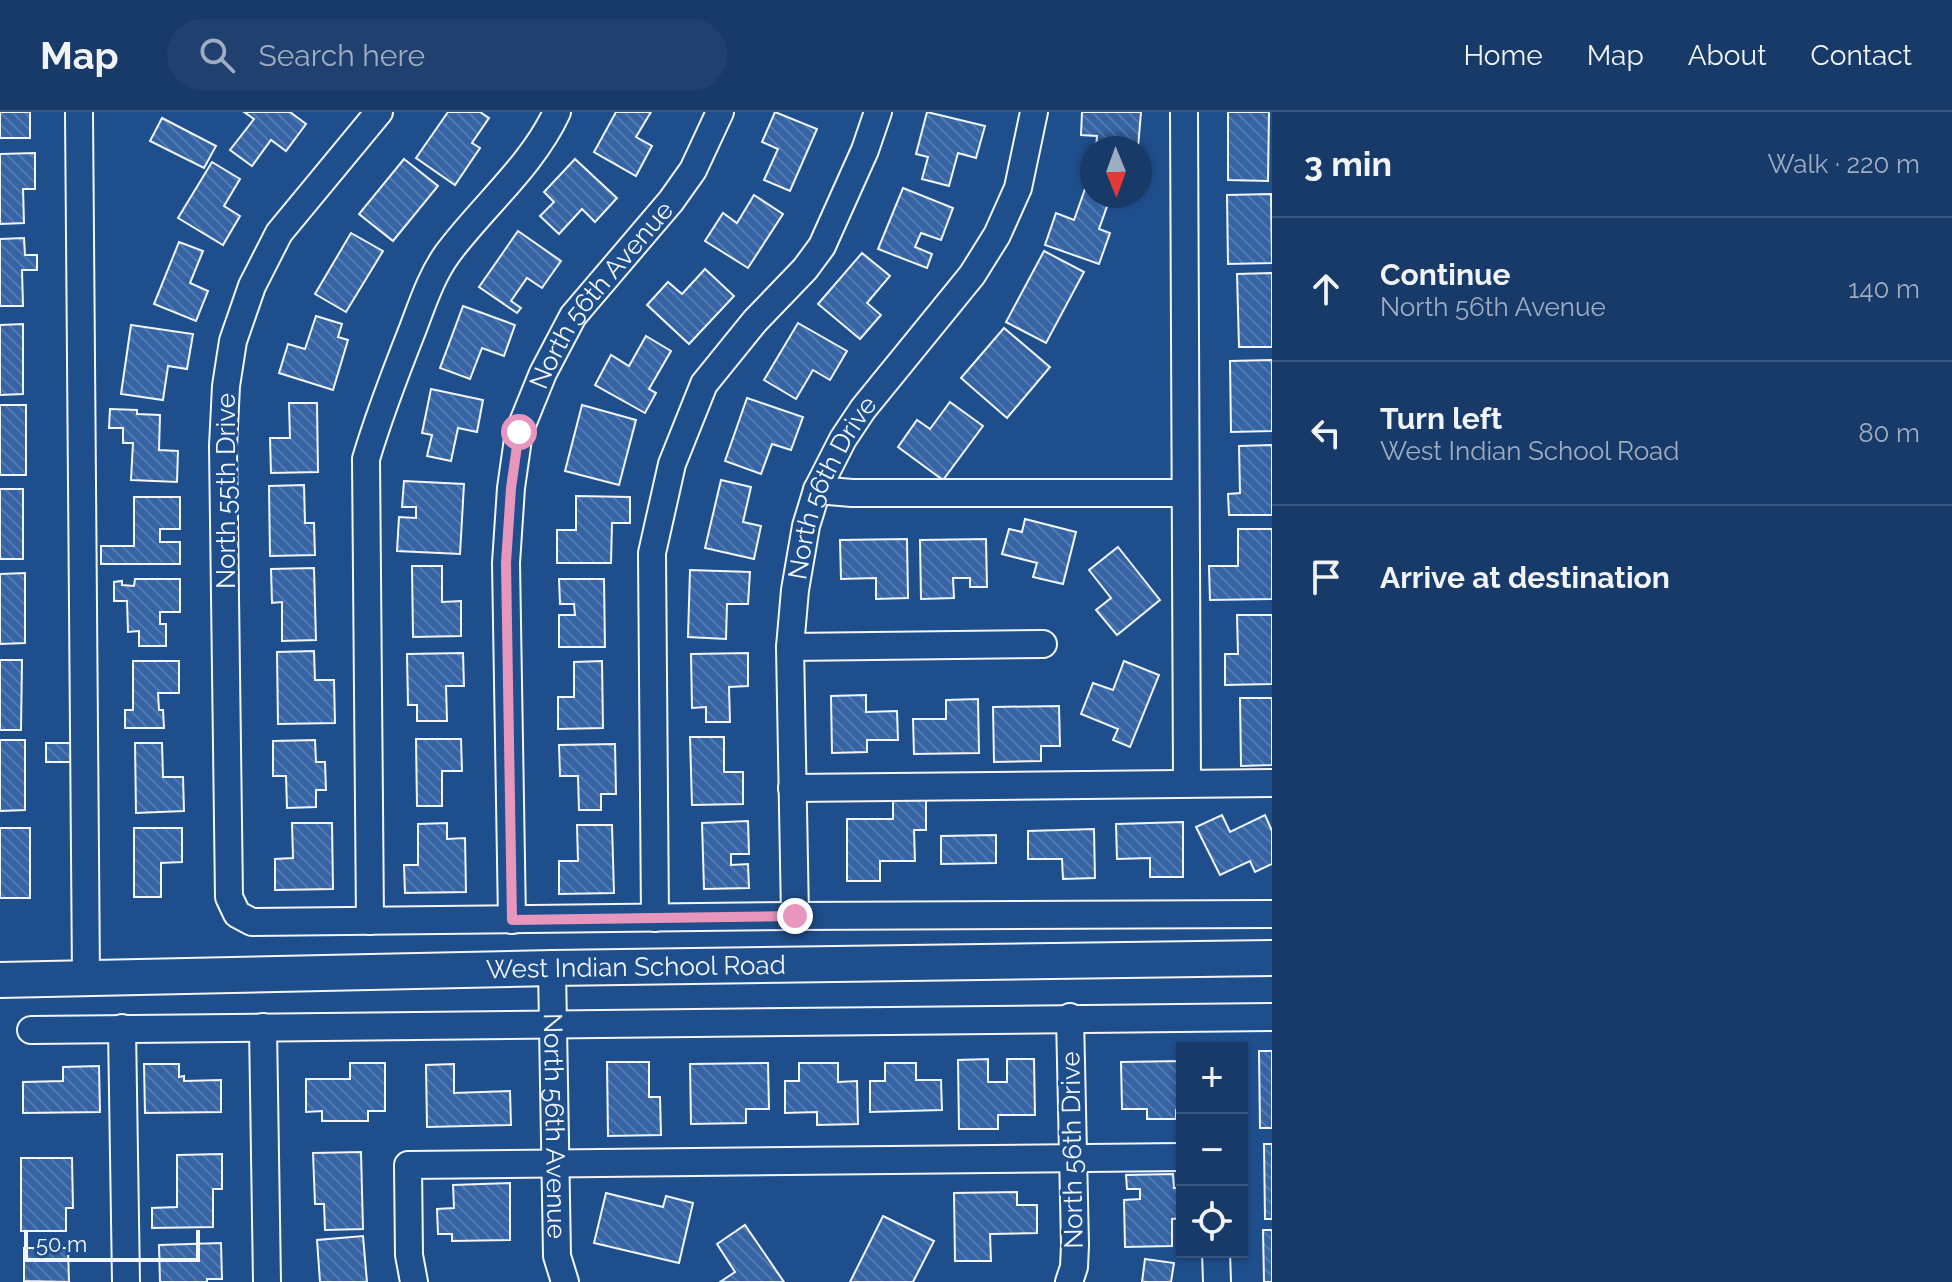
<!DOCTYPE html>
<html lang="en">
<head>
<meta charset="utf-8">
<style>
  :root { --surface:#173a69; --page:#20416f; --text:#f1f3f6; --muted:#9eadc0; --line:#36547d }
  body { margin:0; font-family:Raleway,sans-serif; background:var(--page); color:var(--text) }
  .controls { position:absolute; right:24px; bottom:24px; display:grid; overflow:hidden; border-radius:0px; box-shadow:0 2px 6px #0004 }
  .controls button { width:72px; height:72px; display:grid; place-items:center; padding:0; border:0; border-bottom:2px solid var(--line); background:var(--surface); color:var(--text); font:40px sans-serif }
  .compass { position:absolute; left:1080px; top:24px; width:72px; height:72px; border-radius:50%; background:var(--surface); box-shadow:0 2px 6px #0004; rotate:179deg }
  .scale { position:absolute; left:24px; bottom:20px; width:176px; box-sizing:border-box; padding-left:8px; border:4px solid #f2f6ff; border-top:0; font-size:22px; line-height:28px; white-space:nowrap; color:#f2f6ff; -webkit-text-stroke:6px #1f4e8c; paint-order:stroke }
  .stop { position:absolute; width:24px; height:24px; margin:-18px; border:6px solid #e797bd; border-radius:50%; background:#fff }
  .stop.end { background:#e797bd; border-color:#fff; box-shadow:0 2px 8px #0008 }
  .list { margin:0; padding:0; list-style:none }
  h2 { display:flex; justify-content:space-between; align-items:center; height:104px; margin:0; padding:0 32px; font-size:34px }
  h2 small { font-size:26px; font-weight:400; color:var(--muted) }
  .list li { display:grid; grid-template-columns:52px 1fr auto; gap:24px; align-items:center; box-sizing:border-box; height:144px; padding:0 32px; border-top:2px solid var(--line) }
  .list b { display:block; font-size:30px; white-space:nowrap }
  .list p { margin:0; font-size:26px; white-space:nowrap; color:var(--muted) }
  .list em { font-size:26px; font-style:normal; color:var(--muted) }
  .icon { flex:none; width:44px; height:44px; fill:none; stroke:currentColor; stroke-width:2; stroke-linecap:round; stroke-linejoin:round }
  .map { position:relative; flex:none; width:1272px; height:1170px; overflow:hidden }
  header { display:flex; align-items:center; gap:48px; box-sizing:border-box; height:112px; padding:0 40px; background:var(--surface); border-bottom:2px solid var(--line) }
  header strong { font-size:38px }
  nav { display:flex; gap:44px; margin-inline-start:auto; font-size:28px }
  .search { width:560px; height:72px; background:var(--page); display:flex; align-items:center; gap:20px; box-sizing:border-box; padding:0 28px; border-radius:44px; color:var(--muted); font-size:30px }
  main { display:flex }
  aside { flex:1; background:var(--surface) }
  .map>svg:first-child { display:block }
</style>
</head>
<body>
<header>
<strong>Map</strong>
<div class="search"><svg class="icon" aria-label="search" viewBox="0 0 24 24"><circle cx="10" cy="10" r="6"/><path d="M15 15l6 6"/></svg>Search here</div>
<nav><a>Home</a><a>Map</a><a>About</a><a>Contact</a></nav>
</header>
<main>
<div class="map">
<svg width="1272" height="1170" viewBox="0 0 1272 1170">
  <defs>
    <pattern id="building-back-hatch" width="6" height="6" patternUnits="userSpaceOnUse" patternTransform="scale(2)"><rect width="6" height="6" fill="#3563a3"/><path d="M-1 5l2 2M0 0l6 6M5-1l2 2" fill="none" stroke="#537ab1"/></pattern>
  </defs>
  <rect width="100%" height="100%" fill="#1f4e8c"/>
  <!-- building -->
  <g fill="url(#building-back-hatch)" stroke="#f2f6ff" stroke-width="2">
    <rect x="0" y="0" width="30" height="26"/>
    <path d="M244,0H290L306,12L286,39L271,28L252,54L230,38L254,7Z"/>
    <path d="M448,0H480L489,6L472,31L480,36L455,73L416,46Z"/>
    <path d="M616,0H651L636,25L652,34L636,64L594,40Z"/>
    <path d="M775,0L817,17L790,79L764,68L778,37L762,30Z"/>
    <path d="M927,0L985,14L976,46L958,41L949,74L922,67L928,45L916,42Z"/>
    <path d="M1082,0H1141L1138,36H1096L1097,24L1081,23Z"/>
    <path d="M1228,0H1269L1268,69L1228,68Z"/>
    <path d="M162,6L216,34L204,56L150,29Z"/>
    <path d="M35,41V77H23L24,111L0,112V42Z"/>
    <path d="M404,47L438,74L393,129L359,102Z"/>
    <path d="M575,47L617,86L595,110L582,97L559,122L540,104L554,90L544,80Z"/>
    <path d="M212,50L240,67L224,94L240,104L223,133L178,106Z"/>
    <path d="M903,76L953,96L941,128L921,121L915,135L932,142L927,156L878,137Z"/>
    <path d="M1085,77L1092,80V84L1110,86L1099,117L1110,121L1099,152L1045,133L1056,101L1074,108Z"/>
    <path d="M1271,82L1272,151L1228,152L1227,83Z"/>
    <path d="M754,83L783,102L748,156L705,129L723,101L737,111Z"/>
    <path d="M518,119L561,149L542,176L527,166L511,189L521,196L517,201L479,175Z"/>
    <path d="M351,121L383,139L346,200L315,182Z"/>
    <path d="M24,126L25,143H37V158H22L23,194H0V127Z"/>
    <path d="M179,130L203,139L190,171L208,179L196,209L154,192Z"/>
    <path d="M1044,139L1084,160L1046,231L1006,210Z"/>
    <path d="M862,141L890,164L867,191L881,203L860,227L818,192Z"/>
    <path d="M705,157L734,184L689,232L647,193L668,170L682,182Z"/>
    <path d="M1272,161V235H1239L1237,162Z"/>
    <path d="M463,194L515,213L504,244L482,236L470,267L440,256Z"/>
    <path d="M316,204L342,212L338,225L348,228L333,278L279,261L288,232L305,237Z"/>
    <path d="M798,211L847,239L830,268L813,258L796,287L764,268Z"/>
    <path d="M23,212V282L0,283V213Z"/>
    <path d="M131,213L193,222L187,257L168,254L163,288L121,282Z"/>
    <path d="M1004,216L1050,255L1007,306L961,266Z"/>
    <path d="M646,224L671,239L649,277L656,281L645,301L595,273L611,243L629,254Z"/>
    <path d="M1272,248V319L1231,320L1230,249Z"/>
    <path d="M431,277L483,288L477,320L458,316L451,349L427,344L432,323L422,321Z"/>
    <path d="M747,286L803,305L791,338L772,332L761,362L725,349Z"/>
    <path d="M950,290L983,314L943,368L898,335L917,308L930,317Z"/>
    <path d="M289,291H317L318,360L271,361L270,326H290Z"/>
    <rect x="0" y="293" width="26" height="70"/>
    <path d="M582,293L636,308L619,373L565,359Z"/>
    <path d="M110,297L137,298V302L160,303L159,338L178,339L177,370L131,368L133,331H123V316H109Z"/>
    <path d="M1272,333V403H1229L1228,382L1240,381L1239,334Z"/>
    <path d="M721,368L751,375L743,410L761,414L754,447L705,436Z"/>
    <path d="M404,369L464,372L460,442L397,439L399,405L416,406V395H402Z"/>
    <path d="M304,373L305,411H314L315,443L270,444L269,374Z"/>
    <rect x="0" y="377" width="23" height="70"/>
    <path d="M576,384L630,385V411H612L611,451H557V418H576Z"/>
    <path d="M134,385H180V417H160V430H180V452H101V434H134Z"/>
    <path d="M1025,407L1076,420L1063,472L1033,465L1037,451L1002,442L1009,417L1022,420Z"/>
    <path d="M1238,417H1272V487L1210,488L1209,454H1238Z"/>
    <path d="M907,427L908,486L876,487V466L841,467L840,428Z"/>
    <path d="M986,427L987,475H970V466H953L954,486L921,487L920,428Z"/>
    <path d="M1118,435L1160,488L1117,523L1096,498L1111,486L1089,458Z"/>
    <path d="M412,454H442V490L461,489V524L413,525Z"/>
    <path d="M314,456L316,528L282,529V490L272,491L271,457Z"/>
    <path d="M690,458L750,460L748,492H727L726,527L688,525Z"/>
    <path d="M25,461V531L0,532V462Z"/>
    <path d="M135,467H180V500H160V512H166V534H139V519L128,520L127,489H114V470L122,469V473L134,474Z"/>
    <path d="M559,467H604L605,535H559V503H575L574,492H560Z"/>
    <path d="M1237,503H1272V572L1225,573V542H1238Z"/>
    <path d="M314,539L315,568H334L335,611L278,612L277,540Z"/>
    <path d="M463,541L464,574H446L447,609H417V593H408L407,542Z"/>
    <path d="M748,541V574L729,575L730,610H706V595L692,596L691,542Z"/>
    <path d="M0,548H22L21,618H0Z"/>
    <path d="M133,549H179V581H158L159,598H163L164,616H125V598H133Z"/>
    <path d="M602,549L603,616L558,617V585H574V550Z"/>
    <path d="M1124,549L1159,563L1130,635L1113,628L1118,617L1081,602L1093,571L1113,578Z"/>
    <path d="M866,583V600L897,599L898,628H867V640L832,641L831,584Z"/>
    <path d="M1240,586H1272V653L1241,654Z"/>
    <path d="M978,587L979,641L914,642L913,607H946V588Z"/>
    <path d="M1059,594L1060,634H1041V649L994,650L993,595Z"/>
    <path d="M690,625H724V660H743V692L692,693Z"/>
    <path d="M416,627H461L462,659H442V694H417Z"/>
    <path d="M0,628H25V698L0,699Z"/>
    <path d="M315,628L316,650H325L326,678H316V695L287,696L286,664H273V629Z"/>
    <rect x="46" y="631" width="29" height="19"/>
    <path d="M135,631H162L163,665H183L184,699L136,701Z"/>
    <path d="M615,632L616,682H601V698H579L578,664H560L559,633Z"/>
    <path d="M893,687H926V718H914L915,749H880V769H847V707H893Z"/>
    <path d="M1222,703L1230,720L1265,703L1272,719V752L1255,760L1250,749L1220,763L1196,715Z"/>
    <path d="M748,709L749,742H731V753L748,752L749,776L704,777L702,711Z"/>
    <path d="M1183,710V765H1150V746L1117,747L1116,712Z"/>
    <path d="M292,711H332L333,777L275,778V747L293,746Z"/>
    <path d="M447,711V727L465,726L466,780L405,781L404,753H418V712Z"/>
    <path d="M577,713H612L614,781L559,782V749H578Z"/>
    <rect x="0" y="716" width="30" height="70"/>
    <path d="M134,716H182V750L161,751V785H134Z"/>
    <path d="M1094,717L1095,766L1063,767L1062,747H1028V719Z"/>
    <path d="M996,723V751L941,752V724Z"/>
    <path d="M1259,939H1272V1016H1260Z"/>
    <path d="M988,947V970H1007V947H1034L1035,1003H998V1017H959L958,948Z"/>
    <path d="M1182,949V998H1176V1007H1147V997H1122L1121,950Z"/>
    <path d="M607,950H649V985H660L661,1023L608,1024Z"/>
    <path d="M350,951H385V999H368V1009H322V999L306,1000V967H350Z"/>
    <path d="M768,951L769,997H746V1011L691,1012L690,952Z"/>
    <path d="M799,951H838V970L857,969L858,1012L817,1013V1000L785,1001V969H799Z"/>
    <path d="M885,951H916V968H941L942,998L870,1000V969H885Z"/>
    <path d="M144,952H179V965L184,964V969L221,968V1000L145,1001Z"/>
    <path d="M454,952V981L510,979L511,1013L427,1015L426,953Z"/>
    <path d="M99,954L100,1000L23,1001V970L63,969V955Z"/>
    <path d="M1264,1032H1272V1107H1265Z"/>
    <path d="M361,1040L363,1117L325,1118L324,1092H315L313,1041Z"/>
    <path d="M222,1042V1077H213V1115L152,1116V1096L177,1095V1043Z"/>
    <path d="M21,1046H72L73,1096H66V1119H21Z"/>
    <path d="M1173,1062L1174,1076H1182V1106L1172,1107V1134L1125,1135L1124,1088L1140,1087V1077H1127L1126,1063Z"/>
    <path d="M510,1071V1128L452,1129V1122H438L437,1097L454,1096L453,1073Z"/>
    <path d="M1017,1080V1093H1037V1121L990,1122L991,1149H955L954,1081Z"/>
    <path d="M606,1081L663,1095L666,1084L693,1091L679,1151L594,1131Z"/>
    <path d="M883,1104L934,1129L913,1170H850Z"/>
    <path d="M745,1113L784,1170H720L735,1160L717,1132Z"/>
    <path d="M1263,1118H1272V1170H1264Z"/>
    <path d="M363,1124L367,1170H320L317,1128Z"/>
    <path d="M221,1131L222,1167H207V1170H160L159,1133Z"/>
    <path d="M24,1136H68L69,1170L24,1169Z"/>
    <path d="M1145,1147L1174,1151L1171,1170H1142Z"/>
  </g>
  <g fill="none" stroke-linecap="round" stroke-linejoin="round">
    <defs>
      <g id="minor">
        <path d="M79,0L86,866"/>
        <path d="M379,0L279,121L252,174L233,229L226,274L223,334L229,785L237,802L252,810L795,804L1272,802"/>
        <path d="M1184,0L1187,671"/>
        <path d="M817,378L852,381H1185"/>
        <path d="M790,535L1043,532"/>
        <path d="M792,676L1272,671"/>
        <path id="s1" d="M795,804L790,535L795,478L806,414L817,378L843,327L863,297L972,163L997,123L1018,76L1034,0"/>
        <path d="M655,806L652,441L672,352L704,272L755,209L805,157L822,134L865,38L878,0"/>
        <path id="s2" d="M512,808L506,451L511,376L519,320L543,261L573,204L671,89L693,58L720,0"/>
        <path d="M370,809L366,347C379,303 395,262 412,219C422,193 431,164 448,141C483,94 532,54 557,0"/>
        <path id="s3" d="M552,856L557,1144L565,1170"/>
        <path d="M263,915L267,1170"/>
        <path d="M122,916L126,1170"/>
        <path d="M31,918L1272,905"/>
        <path d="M1216,1140L1217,1170"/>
        <path d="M414,1170L409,1143L408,1053L1182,1045"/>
        <path d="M1069,1170L1074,1155L1075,1133L1070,905"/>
      </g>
      <g id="major">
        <path id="s4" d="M0,868L552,856L1272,846"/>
      </g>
    </defs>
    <!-- minor casing -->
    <use href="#minor" stroke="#f2f6ff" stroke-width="30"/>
    <!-- major casing -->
    <use href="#major" stroke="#f2f6ff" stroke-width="38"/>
    <!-- minor -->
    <use href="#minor" stroke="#1f4e8c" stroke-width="26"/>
    <!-- major -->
    <use href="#major" stroke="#1f4e8c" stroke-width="34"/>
  </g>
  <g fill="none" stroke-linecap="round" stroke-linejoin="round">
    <!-- route -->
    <path stroke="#e797bd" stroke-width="10" d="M519,320L511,376L506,451L512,808L795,804"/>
  </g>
  <g text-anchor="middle" stroke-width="6" stroke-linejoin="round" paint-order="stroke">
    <!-- street labels -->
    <g font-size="26" fill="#f2f6ff" stroke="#1f4e8c">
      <text dy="9" stroke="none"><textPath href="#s2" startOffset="650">North 56th Avenue</textPath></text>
      <text dy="9" stroke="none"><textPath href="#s1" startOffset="436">North 56th Drive</textPath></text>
      <text transform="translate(226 379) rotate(-90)" y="9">North 55th Drive</text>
      <text dy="9" stroke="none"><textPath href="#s4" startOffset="636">West Indian School Road</textPath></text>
      <text dy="9" stroke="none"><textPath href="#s3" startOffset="158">North 56th Avenue</textPath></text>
      <text transform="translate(1072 1038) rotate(-91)" y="9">North 56th Drive</text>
    </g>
  </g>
</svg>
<div class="controls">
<button>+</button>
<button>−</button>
<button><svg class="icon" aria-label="locate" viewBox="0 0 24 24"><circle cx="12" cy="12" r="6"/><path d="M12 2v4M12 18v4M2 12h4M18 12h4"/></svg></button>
</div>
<svg class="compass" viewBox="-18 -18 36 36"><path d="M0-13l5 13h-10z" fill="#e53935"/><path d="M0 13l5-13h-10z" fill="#9eadc0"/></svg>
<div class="scale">50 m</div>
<div class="stop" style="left:519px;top:320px"></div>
<div class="stop end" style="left:795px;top:804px"></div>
</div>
<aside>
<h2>3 min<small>Walk · 220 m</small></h2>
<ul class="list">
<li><svg class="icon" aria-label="ahead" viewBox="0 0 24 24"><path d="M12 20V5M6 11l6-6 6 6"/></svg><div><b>Continue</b><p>North 56th Avenue</p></div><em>140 m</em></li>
<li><svg class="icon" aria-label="left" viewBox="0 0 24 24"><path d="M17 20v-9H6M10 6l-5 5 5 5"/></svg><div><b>Turn left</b><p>West Indian School Road</p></div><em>80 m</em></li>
<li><svg class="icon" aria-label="arrive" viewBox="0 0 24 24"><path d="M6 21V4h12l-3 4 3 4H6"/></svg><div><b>Arrive at destination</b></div></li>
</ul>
</aside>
</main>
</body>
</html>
